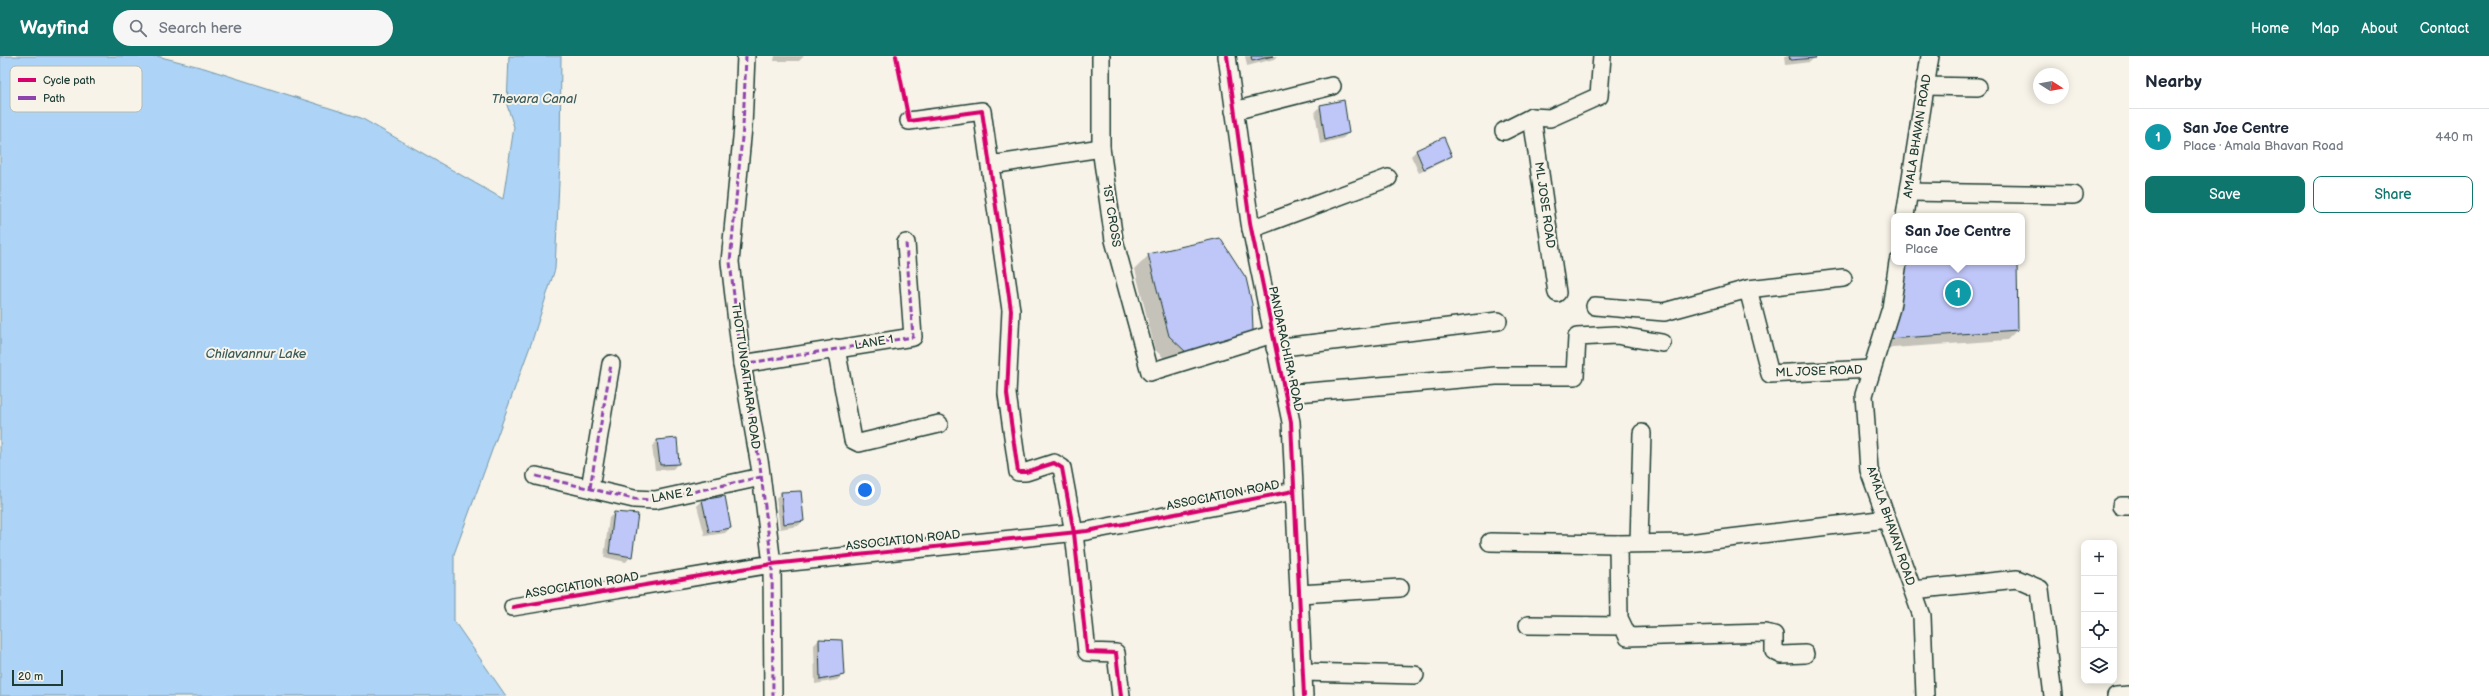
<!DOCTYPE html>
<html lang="en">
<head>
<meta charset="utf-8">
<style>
  :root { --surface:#fff; --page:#f6f6f7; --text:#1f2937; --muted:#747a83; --line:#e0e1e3; --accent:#0f766e }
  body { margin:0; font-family:"Balsamiq Sans",sans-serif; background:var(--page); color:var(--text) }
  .controls { position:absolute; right:12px; bottom:12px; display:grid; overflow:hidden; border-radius:8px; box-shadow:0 2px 10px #0003 }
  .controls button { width:36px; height:36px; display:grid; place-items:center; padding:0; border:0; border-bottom:1px solid var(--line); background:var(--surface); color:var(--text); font:20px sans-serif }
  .compass { position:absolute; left:2033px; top:12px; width:36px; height:36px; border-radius:50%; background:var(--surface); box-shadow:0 2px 10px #0003; rotate:101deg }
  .scale { position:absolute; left:12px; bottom:10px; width:51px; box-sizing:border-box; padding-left:4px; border:2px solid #1f3d34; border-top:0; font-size:11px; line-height:14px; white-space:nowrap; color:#1f3d34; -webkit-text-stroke:3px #f7f3e8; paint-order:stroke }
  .you { position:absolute; left:865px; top:434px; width:14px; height:14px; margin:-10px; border:3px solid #fff; border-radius:50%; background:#1a73e8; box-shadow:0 0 0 6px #1a73e833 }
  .badge { display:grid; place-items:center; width:26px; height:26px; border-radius:50%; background:var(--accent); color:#fff; font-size:13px; font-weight:700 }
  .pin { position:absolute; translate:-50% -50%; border:2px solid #fff; box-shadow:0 1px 4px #0006 }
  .popup { position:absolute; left:1891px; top:157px; width:134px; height:52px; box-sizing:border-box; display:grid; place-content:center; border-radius:8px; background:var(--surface); filter:drop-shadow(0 1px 3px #0005); font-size:13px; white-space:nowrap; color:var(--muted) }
  .popup b { font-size:15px; color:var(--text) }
  .popup::after { content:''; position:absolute; left:50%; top:100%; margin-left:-8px; border:8px solid transparent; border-top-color:var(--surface) }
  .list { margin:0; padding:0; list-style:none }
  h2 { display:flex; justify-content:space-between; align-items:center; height:52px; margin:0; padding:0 16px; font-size:17px }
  h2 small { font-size:13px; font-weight:400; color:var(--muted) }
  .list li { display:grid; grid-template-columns:26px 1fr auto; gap:12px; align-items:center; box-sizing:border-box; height:56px; padding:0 16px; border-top:1px solid var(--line) }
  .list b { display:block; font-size:15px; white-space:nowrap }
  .list p { margin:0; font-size:13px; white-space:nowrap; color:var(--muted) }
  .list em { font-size:13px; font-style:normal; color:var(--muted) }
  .actions { display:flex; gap:8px; padding:12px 16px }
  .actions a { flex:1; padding:9px 0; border:1px solid var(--accent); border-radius:8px; text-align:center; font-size:14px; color:var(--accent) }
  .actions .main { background:var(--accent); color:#fff }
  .icon { flex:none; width:22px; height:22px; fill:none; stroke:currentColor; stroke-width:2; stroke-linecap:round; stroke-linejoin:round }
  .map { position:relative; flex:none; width:2129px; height:640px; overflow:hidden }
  header { display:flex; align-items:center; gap:24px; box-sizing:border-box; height:56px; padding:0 20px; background:var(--accent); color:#fff }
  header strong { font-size:19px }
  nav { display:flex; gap:22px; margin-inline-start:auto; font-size:14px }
  .search { width:280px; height:36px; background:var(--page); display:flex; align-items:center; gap:10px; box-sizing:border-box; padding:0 14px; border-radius:22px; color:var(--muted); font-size:15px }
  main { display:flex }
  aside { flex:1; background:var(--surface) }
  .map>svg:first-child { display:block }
</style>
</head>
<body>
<header>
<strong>Wayfind</strong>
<div class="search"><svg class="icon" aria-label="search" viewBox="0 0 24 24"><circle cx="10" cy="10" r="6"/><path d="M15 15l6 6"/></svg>Search here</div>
<nav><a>Home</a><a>Map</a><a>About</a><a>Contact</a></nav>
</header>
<main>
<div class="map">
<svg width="2129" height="640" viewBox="0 0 2129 640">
  <rect width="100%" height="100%" fill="#f7f3e8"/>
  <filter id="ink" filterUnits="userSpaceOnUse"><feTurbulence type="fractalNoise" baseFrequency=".025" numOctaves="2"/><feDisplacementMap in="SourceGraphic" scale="8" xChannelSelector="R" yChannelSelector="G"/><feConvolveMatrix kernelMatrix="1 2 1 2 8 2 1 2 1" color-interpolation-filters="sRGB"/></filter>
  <g filter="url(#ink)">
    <!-- water -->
    <path fill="#add3f6" stroke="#7497a8" d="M0,0H157L204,12L361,62L503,143L514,71L507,49L509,0H561L560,105L555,213L532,285L454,498V565L506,640H0Z"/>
    <!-- shadow -->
    <g fill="#0003">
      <path d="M775,0H804L799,5H774Z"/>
      <path d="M1245,0H1277L1274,3L1247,10Z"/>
      <path d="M1784,0H1815V1L1810,6L1785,9Z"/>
      <path d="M1321,50L1348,77L1343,82L1320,88L1315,55Z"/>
      <path d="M1443,82L1451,99L1446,104L1419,117L1411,100L1416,95Z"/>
      <path d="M1149,199L1252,274L1238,288L1173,310L1155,294L1135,213Z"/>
      <path d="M1902,206H2016L2017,274L2007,284L1878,293Z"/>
      <path d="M657,385L678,407L673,413L655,414L652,390Z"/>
      <path d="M781,437L803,465L798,470L780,473L776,442Z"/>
      <path d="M702,445L730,472L725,477L705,480L697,450Z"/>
      <path d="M614,457L631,500L626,506L604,501L609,462Z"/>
      <path d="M819,584L843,619L837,624L815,628L814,589Z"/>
    </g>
    <!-- building -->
    <g fill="#bfc6f8" stroke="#1f3d34">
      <path d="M1251,0H1273L1252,5Z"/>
      <path d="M1789,0H1816V2L1790,4Z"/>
      <path d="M1344,44L1349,77L1325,84L1320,49Z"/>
      <path d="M1444,81L1452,100L1424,113L1416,94Z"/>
      <path d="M1220,182L1246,222L1252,248L1253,275L1187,297L1169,280L1148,198Z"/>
      <path d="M1906,206H2017L2018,274L1887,283Z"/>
      <path d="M677,382L679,408L660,409L657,384Z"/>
      <path d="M801,435L804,465L784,468L781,436Z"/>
      <path d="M725,440L731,472L709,476L702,444Z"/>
      <path d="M614,456L638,458L632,501L609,497Z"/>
      <path d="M819,583L842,584L844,619L820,624Z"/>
    </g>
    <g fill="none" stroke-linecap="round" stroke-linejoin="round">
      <defs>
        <g id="minor">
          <path d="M746,0L743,71L730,206L742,308L760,410L772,508L773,640"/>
          <path d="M1101,0V92L1114,184L1150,316L1273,278"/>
          <path d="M1227,0L1250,167L1291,366L1304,640"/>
          <path d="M1925,30L1978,31"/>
          <path d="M1234,55L1332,30"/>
          <path d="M1532,61L1557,237"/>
          <path d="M909,65L982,55L1011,254L1007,338L1018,416H1026L1054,407L1062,412L1074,477L1087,596L1116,597L1121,640"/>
          <path d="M1504,75L1532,61L1550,62L1599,40L1602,0"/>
          <path d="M991,109L1101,92"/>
          <path d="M1909,136L2074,139"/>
          <path d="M1905,160L1930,0"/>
          <path d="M1251,173L1388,122"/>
          <path d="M1898,206L1891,252L1864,339L1869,414L1922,560L1925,640"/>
          <path d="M1748,233L1843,222"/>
          <path d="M1595,250L1664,256L1748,233L1770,318L1872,313"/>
          <path d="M836,292L853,384L859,387L939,368"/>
          <path d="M1275,292L1498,265"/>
          <path d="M742,308L913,281L906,187"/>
          <path d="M1285,338L1496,320H1575L1577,281L1616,279L1662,287"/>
          <path d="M536,420L634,443L655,444L761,421"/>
          <path d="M590,432L611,308"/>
          <path d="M2121,450H2129"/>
          <path d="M1490,486L1618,488"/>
          <path d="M1639,487L1642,377"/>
          <path d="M1913,534L2017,523L2040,533L2053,640"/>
          <path d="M1299,538L1400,532"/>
          <path d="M513,551L772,508L1087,475L1294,435"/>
          <path d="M1528,569L1621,570"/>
          <path d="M1805,598L1782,599L1774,595V579L1765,577L1628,581L1619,562L1618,488L1688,487L1887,463"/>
          <path d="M1303,616L1415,619"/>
          <path d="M2116,640L2129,639"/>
        </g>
      </defs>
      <!-- minor casing -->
      <use href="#minor" stroke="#1f3d34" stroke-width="20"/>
      <!-- minor -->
      <use href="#minor" stroke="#f7f3e8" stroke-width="17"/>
      <!-- quiet -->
      <g stroke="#8e44ad" stroke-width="3" stroke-dasharray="6 3" stroke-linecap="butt">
        <path d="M746,0L743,71L730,206L742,308L760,410L772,508L773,640"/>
        <path d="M742,308L913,281L906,187"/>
        <path d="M536,420L634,443L655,444L761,421"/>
        <path d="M590,432L611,308"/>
      </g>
      <defs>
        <g id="cycleway">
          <path d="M896,0L909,65L982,55L1011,254L1007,338L1018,416H1026L1054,407L1062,412L1074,477L1087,596L1116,597L1121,640"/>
          <path d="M1227,0L1250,167L1291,366L1304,640"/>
          <path d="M513,551L772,508L1087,475L1294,435"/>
        </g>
      </defs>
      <!-- cycleway casing -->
      <use href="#cycleway" stroke="#f7f3e8" stroke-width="6"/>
      <!-- cycleway -->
      <use href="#cycleway" stroke="#d6006c" stroke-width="4"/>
    </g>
  </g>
  <g text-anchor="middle" stroke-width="4" stroke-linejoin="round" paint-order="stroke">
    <!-- street labels -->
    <g font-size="12" fill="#1f3d34" stroke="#f7f3e8">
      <text transform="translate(1917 80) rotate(-81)" y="4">AMALA BHAVAN ROAD</text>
      <text transform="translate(1545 149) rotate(82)" y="4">ML JOSE ROAD</text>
      <text transform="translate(1112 160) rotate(81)" y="4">1ST CROSS</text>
      <text transform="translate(874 286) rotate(-9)" y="4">LANE 1</text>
      <text transform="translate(1286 293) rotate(78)" y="4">PANDARACHIRA ROAD</text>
      <text transform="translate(1819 315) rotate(-2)" y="4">ML JOSE ROAD</text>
      <text transform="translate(746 320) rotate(82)" y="4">THOTTUNGATHARA ROAD</text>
      <text transform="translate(672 439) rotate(-10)" y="4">LANE 2</text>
      <text transform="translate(1223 439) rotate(-11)" y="4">ASSOCIATION ROAD</text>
      <text transform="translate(1891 470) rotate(71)" y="4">AMALA BHAVAN ROAD</text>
      <text transform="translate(903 484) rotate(-6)" y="4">ASSOCIATION ROAD</text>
      <text transform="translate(582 529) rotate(-9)" y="4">ASSOCIATION ROAD</text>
    </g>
    <!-- water labels -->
    <g font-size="13" font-style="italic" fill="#3b5b5b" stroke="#f7f3e8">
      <text x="534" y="47">Thevara Canal</text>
      <text x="256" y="302">Chilavannur Lake</text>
    </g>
  </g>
  <!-- legend -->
  <rect x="10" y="10" width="132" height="46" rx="6" fill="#f7f3e8" stroke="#b6bcb2" stroke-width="1"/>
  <rect x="18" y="22" width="18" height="4" fill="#d6006c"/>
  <rect x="18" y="40" width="18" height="4" fill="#8e44ad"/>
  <g font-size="11" fill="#1f3d34">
    <text x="43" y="28">Cycle path</text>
    <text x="43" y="46">Path</text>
  </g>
</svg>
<div class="controls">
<button>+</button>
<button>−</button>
<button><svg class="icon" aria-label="locate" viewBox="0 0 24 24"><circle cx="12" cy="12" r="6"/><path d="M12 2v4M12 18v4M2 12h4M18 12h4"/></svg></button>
<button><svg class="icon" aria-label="layers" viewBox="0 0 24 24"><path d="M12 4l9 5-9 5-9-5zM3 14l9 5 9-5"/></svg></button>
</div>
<svg class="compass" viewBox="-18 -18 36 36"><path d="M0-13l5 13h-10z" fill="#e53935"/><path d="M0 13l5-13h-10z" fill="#747a83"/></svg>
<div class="scale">20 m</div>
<div class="you"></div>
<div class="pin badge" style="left:1958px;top:237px;background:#0f9aa8">1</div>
<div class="popup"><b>San Joe Centre</b>Place</div>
</div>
<aside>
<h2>Nearby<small></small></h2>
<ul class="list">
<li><span class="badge" style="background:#0f9aa8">1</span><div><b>San Joe Centre</b><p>Place · Amala Bhavan Road</p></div><em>440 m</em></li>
</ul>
<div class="actions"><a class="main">Save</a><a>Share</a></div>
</aside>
</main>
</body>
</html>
